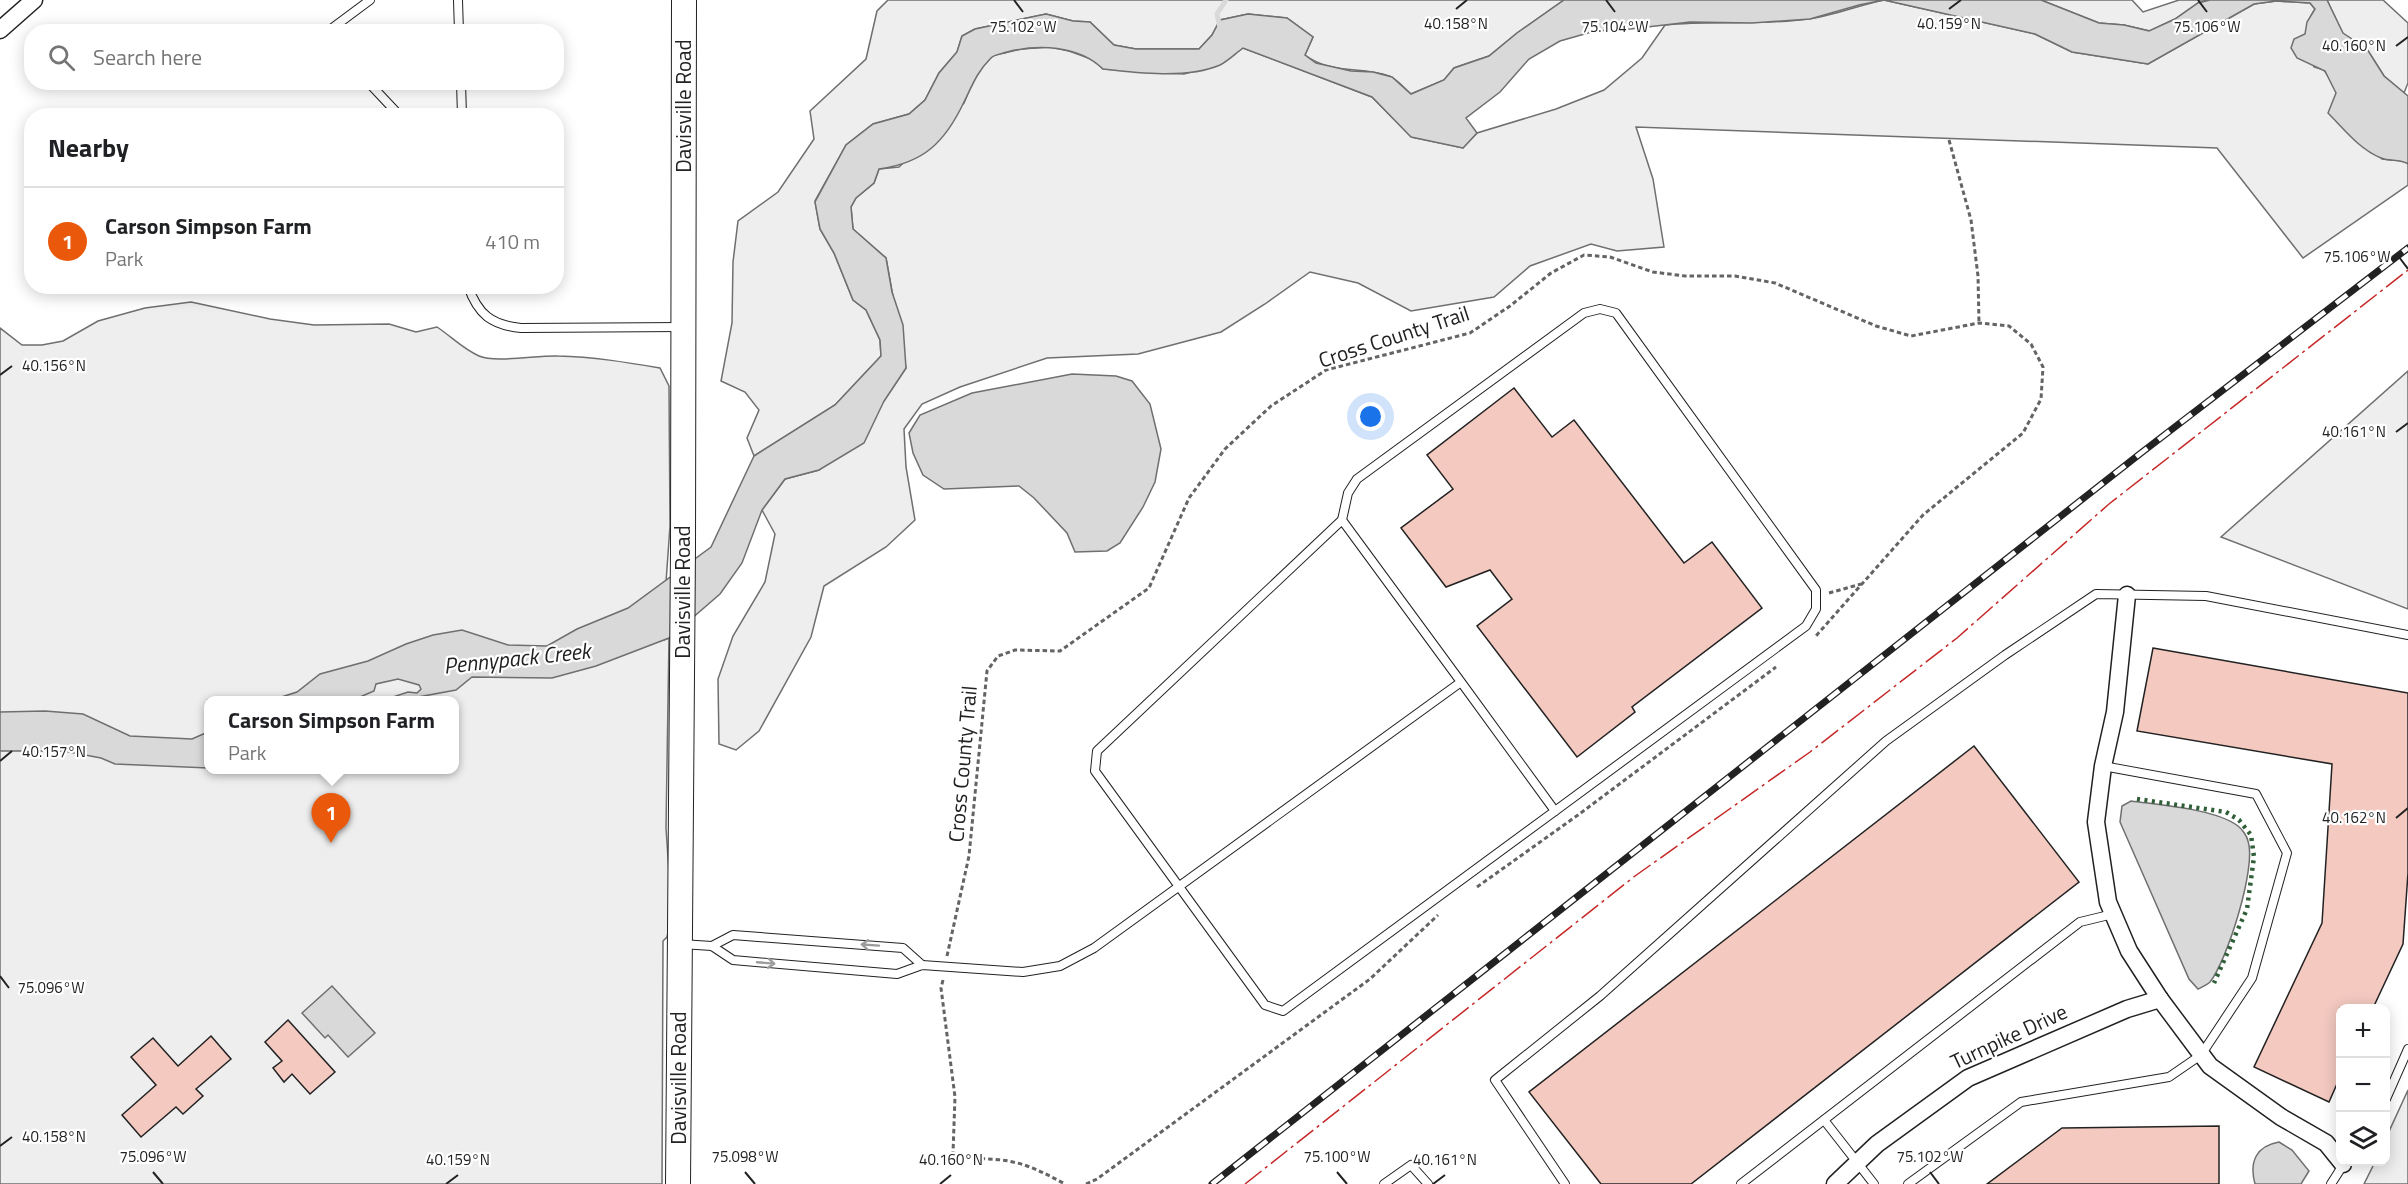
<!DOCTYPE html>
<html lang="en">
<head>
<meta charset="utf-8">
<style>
  :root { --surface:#fff; --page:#f2f2f2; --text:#202124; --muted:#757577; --line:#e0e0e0; --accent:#ea580c }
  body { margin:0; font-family:"Titillium Web",sans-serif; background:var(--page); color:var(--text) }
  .controls { position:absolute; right:18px; bottom:18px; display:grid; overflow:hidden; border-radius:12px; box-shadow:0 3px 15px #0003 }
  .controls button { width:54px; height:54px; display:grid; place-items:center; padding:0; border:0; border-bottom:2px solid var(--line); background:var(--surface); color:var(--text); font:30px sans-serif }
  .you { position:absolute; left:1371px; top:417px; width:21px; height:21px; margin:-15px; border:4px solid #fff; border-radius:50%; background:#1a73e8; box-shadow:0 0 0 9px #1a73e833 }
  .badge { display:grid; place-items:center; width:39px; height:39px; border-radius:50%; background:var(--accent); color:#fff; font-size:20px; font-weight:700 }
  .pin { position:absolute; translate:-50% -50px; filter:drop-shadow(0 2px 3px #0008) }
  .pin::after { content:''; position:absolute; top:32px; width:21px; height:18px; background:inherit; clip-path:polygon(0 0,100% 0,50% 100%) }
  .popup { position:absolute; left:204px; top:696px; width:255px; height:78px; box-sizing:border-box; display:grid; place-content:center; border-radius:12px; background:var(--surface); filter:drop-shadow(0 2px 4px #0005); font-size:20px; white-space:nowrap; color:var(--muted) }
  .popup b { font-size:22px; color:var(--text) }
  .popup::after { content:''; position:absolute; left:50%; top:100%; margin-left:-12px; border:12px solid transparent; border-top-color:var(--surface) }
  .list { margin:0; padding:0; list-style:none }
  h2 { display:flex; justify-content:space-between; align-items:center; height:78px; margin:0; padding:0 24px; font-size:26px }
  h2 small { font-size:20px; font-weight:400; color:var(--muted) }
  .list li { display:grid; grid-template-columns:39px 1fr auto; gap:18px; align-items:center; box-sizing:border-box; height:108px; padding:0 24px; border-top:2px solid var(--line) }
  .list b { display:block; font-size:22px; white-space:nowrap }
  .list p { margin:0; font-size:20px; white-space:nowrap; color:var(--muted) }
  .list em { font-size:20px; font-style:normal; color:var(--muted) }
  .icon { flex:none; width:33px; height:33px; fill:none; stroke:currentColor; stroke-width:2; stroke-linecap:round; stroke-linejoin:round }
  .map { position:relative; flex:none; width:2408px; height:1184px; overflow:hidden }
  .search { position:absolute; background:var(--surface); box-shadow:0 3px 15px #0003; left:24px; top:24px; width:540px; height:66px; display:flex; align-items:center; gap:15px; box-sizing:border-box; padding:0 21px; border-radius:24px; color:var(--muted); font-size:22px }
  .panel { position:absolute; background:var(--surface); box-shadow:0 3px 15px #0003; left:24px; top:108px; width:540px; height:186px; border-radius:24px }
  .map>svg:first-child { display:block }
</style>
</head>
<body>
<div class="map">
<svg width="2408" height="1184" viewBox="0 0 2408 1184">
  <rect width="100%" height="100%" fill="#fff"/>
  <!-- green -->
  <g fill="#eee" stroke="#6f6f6f" stroke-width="1.5" fill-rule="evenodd">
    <path d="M888,0H1564L1517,33L1489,56L1454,68L1444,80L1411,94C1404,88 1397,79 1389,76C1360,66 1332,75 1305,55L1313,37L1287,18L1248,14L1220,20L1212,35L1199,49H1136L1114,45L1090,22L1073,21L1046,14L975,29L962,36L957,52L939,73L925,100L909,114L873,124L846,145L815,201L820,229L834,253L853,300L866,310L880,340L881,356L835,405L754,456L747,438L759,410L745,392L721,381L732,323L733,262L738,221L778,192L814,139L810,111L866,59L877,11Z"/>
    <path d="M1884,0L2035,34L2072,52L2148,64L2254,4L2276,1L2310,3L2315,9C2300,33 2307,41 2314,67L2324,70L2382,159L2405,161L2408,164V185L2303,258L2217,148L1636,127L1653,179L1664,247L1617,251L1591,244L1530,266L1494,297L1411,311L1358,283L1310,272L1265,304L1221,332L1138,354L1047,358L960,387L922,404L904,429L906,467L915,520L886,547L824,586L811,637L759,731L736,750L719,744L718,679L733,636L765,582L775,534L762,510L785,479L819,470L884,401L906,368L886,258L853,229L851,207L856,198L874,183L879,169L899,167L964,103L975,76L992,56L1021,49L1050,47L1069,51L1094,60L1103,69L1184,74L1221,64L1243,48L1372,97L1412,137L1463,148L1477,133L1556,109L1604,90L1642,58L1665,25C1712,20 1760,26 1808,19C1833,16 1859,5 1884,0Z"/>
    <path d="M2041,0H2132L2143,12L2179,0H2210L2198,3L2175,19L2150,31L2124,25L2099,23Z"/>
    <path d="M2327,0H2383L2408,23V83L2404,93L2384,76L2367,49L2343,34Z"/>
    <path d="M191,302L270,319L314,325L389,324L416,332L437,327C452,337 463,349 479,356C495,363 539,355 558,356C594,357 625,362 660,368L669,386L670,526L666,582L663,584L664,640L669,638L666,828L672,916L667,937L663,941L662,1184H0V328L22,345H42L63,341L98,321L145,308ZM208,700H454V770H208Z"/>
    <path d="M2408,371V609L2221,537Z"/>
    <path d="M2408,1090V1184H2364L2375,1162H2386V1138Z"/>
  </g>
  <!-- water -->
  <g fill="#d9d9d9" stroke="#6f6f6f" stroke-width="1.5">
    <path d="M1564,0H2041L2099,23L2124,25L2149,31L2175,19L2198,3L2210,0H2327L2343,33L2367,49L2384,76L2408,96V164C2400,158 2390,162 2381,158C2359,149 2344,129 2328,113L2336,93L2325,71L2297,58L2291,48L2294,39L2305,34L2307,22L2315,9L2310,3L2276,1L2254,4L2148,64L2072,52L2035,34L1884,0L1859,5L1810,19L1752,23L1690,22L1630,29L1595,31L1560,41L1529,59L1500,92L1466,118L1477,133L1463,148L1411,137L1372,97L1243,48C1236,53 1228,61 1220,65C1188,79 1137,73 1103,69C1078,45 1038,44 1007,52C1001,54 994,54 990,59C977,72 972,86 964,102C945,142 924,163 879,169L874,183L856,198L851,207L853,229L886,258L892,292L903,325L906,368L884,401L864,443L819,470L785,479L762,510L742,563L720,594L669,638L596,666L552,678L472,677L456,690L402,700H384L408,692L417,693L421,689L419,685L398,679L376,684L374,691L360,697V700H272L297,692L320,674L368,661L406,644L433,635L462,630L508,645L547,646L577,629L628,608L711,547L754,456L835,405L881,356L880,340L866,310L853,300L834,253L820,229L815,202L846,145L873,124L909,114L925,100L939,73L957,52L962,36L975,29L1046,14L1073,21L1090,22L1114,45L1136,49H1199L1212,35L1220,20L1248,14L1287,18L1313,37L1305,55L1316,63L1351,71L1373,72L1392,77L1411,94L1444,80L1454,68L1489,56L1517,33Z"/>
    <path d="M1072,374L1116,376L1132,381L1150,404L1161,449L1155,482L1143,507L1120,543L1107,551L1075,552L1067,533L1034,498L1019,486L944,489L923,475L913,453L909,433L920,415L972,393Z"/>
    <path d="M45,711L83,714L130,736L192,739L208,732V768L115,764L101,758L64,751H0V712Z"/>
    <path d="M2131,801C2159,805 2216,809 2238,826C2242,829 2247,836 2248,841C2257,866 2227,961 2210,982C2207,985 2202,987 2198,989L2189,979L2120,822L2122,806Z"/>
    <path d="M332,986L375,1033L348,1057L328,1035L325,1038L302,1013Z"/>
    <path d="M2279,1142L2292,1150L2309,1171L2301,1184H2255C2249,1162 2256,1146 2279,1142Z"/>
  </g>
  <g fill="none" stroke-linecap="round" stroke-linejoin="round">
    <!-- stream -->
    <path stroke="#d9d9d9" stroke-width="5" d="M1220,28L1217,14L1226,0"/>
  </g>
  <!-- building -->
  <g fill="#f3c9c0" stroke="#222" stroke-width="1.5">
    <path d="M1514,388L1552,437L1574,420L1684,563L1712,542L1762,608L1632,707L1635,712L1577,757L1477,626L1512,599L1490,570L1446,587L1401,528L1453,489L1427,455Z"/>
    <path d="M2153,648L2408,693V873L2403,944L2373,1008H2340V1077L2329,1102L2254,1067L2322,923L2332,764L2137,731Z"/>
    <path d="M1974,746L2079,882L1691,1184H1601L1529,1092Z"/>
    <path d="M288,1020L335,1072L310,1094L292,1074L284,1082L273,1068L282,1061L265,1042Z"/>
    <path d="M211,1036L231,1059L196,1089L203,1096L183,1114L176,1107L141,1137L122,1115L156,1085L131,1057L153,1038L178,1066Z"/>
    <path d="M2219,1126V1184H1987L2062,1128Z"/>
  </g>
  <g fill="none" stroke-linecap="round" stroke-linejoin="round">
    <defs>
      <g id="lane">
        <path d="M458,0L459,32"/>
        <path d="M327,32L370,0"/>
        <path d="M368,82L400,116"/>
        <path d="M461,82L462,116"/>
        <path d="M468,286C478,315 492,325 521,328L683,327"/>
        <path d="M1342,520L1348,493L1357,479L1584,313L1600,309L1616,313L1816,590V609L1806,626L1555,811"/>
        <path d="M681,944L712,946L733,960L897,974L922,965L1023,972L1060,966L1094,948L1461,682L1342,520L1097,751L1095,771L1265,1005L1283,1011L1555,811L1461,682"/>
        <path d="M712,946L733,935L903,948L922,965"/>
        <path d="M2386,1099L2408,1049"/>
        <path d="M1824,1120L1874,1184"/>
        <path d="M1384,1184L1411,1165L1428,1184"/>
        <path d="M1565,1184L1495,1080L1600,996L1886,741L2005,655L2096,594L2206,596L2408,635"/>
        <path d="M1741,1184L2080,922L2113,914"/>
        <path d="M1908,1184L2021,1102L2169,1077L2201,1055L2252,978L2287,853L2256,794L2103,766"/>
        <path d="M2331,1184L2345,1162"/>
      </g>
      <g id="street">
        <path d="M0,30L34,0"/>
        <path d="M2127,595L2115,712L2103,766L2096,822L2108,902L2129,951L2160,999L2210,1066L2281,1117L2326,1143L2343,1164"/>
        <path d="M1835,1184L1877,1144L1968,1078L2127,1009L2160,999"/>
      </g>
      <path id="secondary" d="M678,1184L683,548L684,0"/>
    </defs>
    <!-- lane casing -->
    <use href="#lane" stroke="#222" stroke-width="10"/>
    <!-- street casing -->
    <use href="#street" stroke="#222" stroke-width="19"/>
    <!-- secondary casing -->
    <use href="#secondary" stroke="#222" stroke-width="26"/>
    <!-- path -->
    <g stroke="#646464" stroke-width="3" stroke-dasharray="4.5 3" stroke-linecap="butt">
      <path d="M1949,140L1971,220L1978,276L1979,323"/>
      <path d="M1829,593L1861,584"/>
      <path d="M1477,887L1578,815L1776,667"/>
      <path d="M947,956L969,856L987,671L998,656L1015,650L1060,651L1149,588L1189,498L1225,449L1271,406L1326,370L1470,333L1510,306L1551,273L1584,255L1610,257L1653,272L1685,276H1735L1775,283L1876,326L1911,336L1979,323L2009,326L2031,344L2043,367L2041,399L2023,433L1923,515L1815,637"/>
      <path d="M943,980L941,988L955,1097L953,1153C971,1161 993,1157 1013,1162C1032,1166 1048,1175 1065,1184"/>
      <path d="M1086,1184L1097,1179L1370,979L1438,915"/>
    </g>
    <!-- lane -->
    <use href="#lane" stroke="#fff" stroke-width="8"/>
    <!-- street -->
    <use href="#street" stroke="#fff" stroke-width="16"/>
    <!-- secondary -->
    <use href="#secondary" stroke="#fff" stroke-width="24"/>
    <defs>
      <path id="rail" d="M1212,1184L2141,453L2408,248"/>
    </defs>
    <!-- rail casing -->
    <use href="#rail" stroke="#222" stroke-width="7"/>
    <!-- rail -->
    <use href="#rail" stroke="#fff" stroke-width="4.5" stroke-dasharray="14" stroke-linecap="butt"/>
    <!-- hedge -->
    <path stroke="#2f5e38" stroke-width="4.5" stroke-dasharray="3 4.5" stroke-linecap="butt" d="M2137,799L2226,812L2239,820L2251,835L2254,857L2247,909L2214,983"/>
    <!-- power -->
    <path stroke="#c62828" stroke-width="1.5" stroke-dasharray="21 4.5 3 4.5" stroke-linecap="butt" d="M1245,1184L1635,876L1810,752L1957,638L2109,504L2408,270"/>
  </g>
  <!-- one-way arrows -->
  <defs><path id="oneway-shaft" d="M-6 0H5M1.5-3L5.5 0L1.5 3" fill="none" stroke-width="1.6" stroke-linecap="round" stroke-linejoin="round" transform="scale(1.5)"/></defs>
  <g stroke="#9c9c9c">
    <use href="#oneway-shaft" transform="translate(870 945) rotate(-176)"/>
    <use href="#oneway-shaft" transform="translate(766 963) rotate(5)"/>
  </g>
  <!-- ticks -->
  <path fill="none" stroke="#222" stroke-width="2" d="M1014,0L1023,12M1606,0L1615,12M2198,0L2207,12M1456,9L1467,0M1949,9L1961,0M2396,46L2408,37M2399,257L2408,269M0,375L12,366M2396,432L2408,423M0,761L12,751M2396,818L2408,808M0,976L9,988M0,1146L12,1137M153,1172L163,1184M745,1172L755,1184M1337,1172L1347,1184M1930,1172L1939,1184M446,1184L458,1175M940,1184L951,1175M1433,1184L1445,1175"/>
  <g text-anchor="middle" stroke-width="4.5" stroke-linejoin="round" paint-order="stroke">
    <!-- street labels -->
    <g font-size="21" fill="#222" stroke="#fff">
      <text transform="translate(684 106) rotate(-90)" y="7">Davisville Road</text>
      <text transform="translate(1394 337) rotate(-18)" y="7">Cross County Trail</text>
      <text transform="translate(683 592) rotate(-90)" y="7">Davisville Road</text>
      <text transform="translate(963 764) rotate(-85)" y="7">Cross County Trail</text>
      <text transform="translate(2009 1037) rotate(-25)" y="7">Turnpike Drive</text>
      <text transform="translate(679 1078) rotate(-90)" y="7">Davisville Road</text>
    </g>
    <!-- water labels -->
    <g font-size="22" font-style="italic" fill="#222" stroke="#fff">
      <text transform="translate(517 658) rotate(-6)" y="8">Pennypack Creek</text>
    </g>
  </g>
  <g font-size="15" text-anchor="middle" fill="#222" stroke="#fff" stroke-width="4.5" stroke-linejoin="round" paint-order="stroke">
    <text x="1456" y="29">40.158°N</text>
    <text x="1949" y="29">40.159°N</text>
    <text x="1023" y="32">75.102°W</text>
    <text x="1615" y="32">75.104°W</text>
    <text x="2207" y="32">75.106°W</text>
    <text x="2354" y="51">40.160°N</text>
    <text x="2357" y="262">75.106°W</text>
    <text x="54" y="371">40.156°N</text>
    <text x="2354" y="437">40.161°N</text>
    <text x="54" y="757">40.157°N</text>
    <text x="2354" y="823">40.162°N</text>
    <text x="51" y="993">75.096°W</text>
    <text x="54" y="1142">40.158°N</text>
    <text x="153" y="1162">75.096°W</text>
    <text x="745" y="1162">75.098°W</text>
    <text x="1337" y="1162">75.100°W</text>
    <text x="1930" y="1162">75.102°W</text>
    <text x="458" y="1165">40.159°N</text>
    <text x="951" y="1165">40.160°N</text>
    <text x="1445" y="1165">40.161°N</text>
  </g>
</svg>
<div class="controls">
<button>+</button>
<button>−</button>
<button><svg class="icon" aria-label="layers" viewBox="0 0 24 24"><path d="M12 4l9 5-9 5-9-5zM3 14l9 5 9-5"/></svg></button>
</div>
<div class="you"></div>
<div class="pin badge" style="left:331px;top:843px">1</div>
<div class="popup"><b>Carson Simpson Farm</b>Park</div>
<div class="search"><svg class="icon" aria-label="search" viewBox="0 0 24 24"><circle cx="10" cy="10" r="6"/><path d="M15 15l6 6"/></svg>Search here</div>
<section class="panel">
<h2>Nearby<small></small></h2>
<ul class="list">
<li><span class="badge">1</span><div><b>Carson Simpson Farm</b><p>Park</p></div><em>410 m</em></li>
</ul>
</section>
</div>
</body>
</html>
